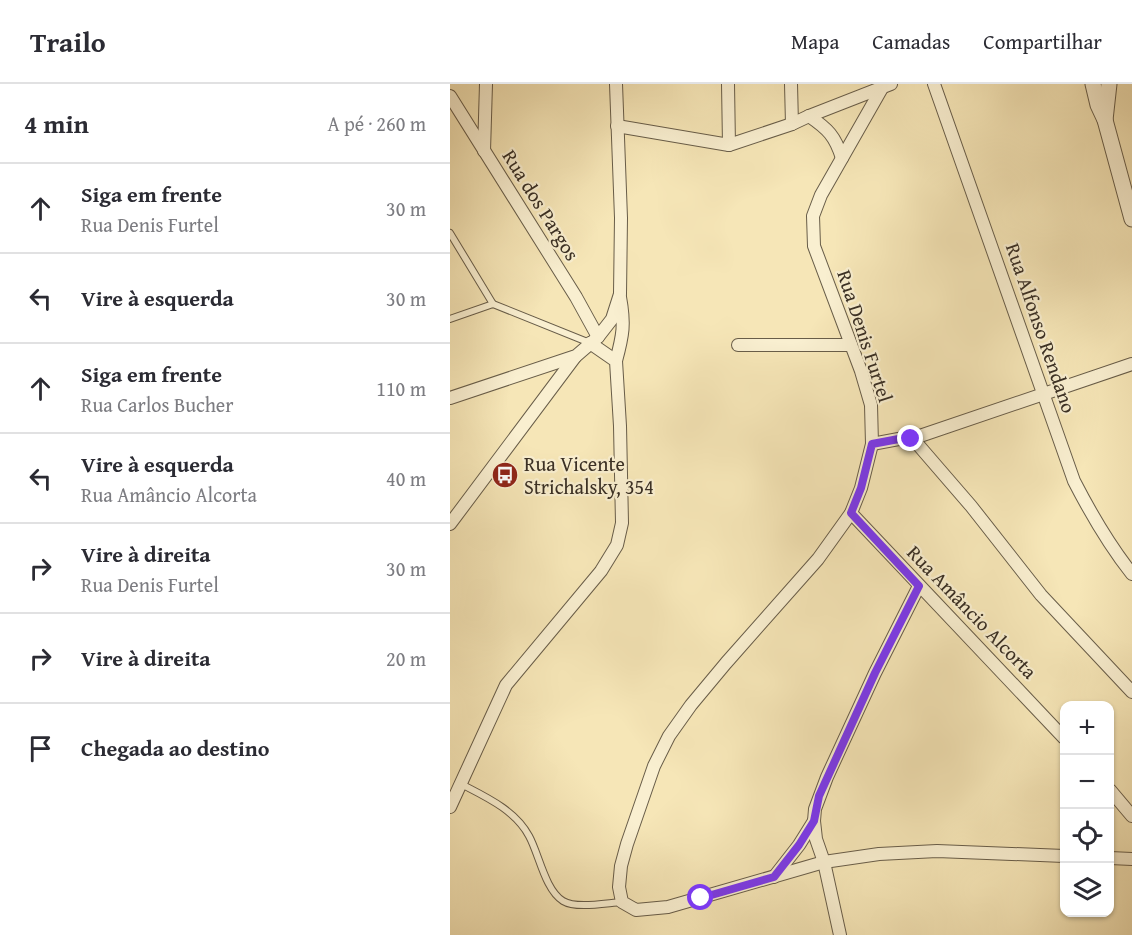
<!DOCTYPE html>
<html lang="pt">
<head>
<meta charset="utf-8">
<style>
  :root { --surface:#fff; --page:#f2f2f3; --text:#2b2b33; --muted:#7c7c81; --line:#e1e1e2 }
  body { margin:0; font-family:"Gentium Book Plus",serif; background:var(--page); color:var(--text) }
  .controls { position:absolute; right:18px; bottom:18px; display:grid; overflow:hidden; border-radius:12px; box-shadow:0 2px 4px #0004 }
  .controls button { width:54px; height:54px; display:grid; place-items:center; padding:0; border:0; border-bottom:2px solid var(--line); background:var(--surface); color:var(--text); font:30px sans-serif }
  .stop { position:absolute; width:18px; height:18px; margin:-14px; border:4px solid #7c3aed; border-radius:50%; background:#fff }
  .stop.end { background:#7c3aed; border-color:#fff; box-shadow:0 2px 6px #0008 }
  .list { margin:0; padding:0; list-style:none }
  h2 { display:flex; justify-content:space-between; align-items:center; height:78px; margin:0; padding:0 24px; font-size:26px }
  h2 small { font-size:20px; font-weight:400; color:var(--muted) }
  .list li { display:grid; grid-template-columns:39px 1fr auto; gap:18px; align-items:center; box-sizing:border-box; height:90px; padding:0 24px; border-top:2px solid var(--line) }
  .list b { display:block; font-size:22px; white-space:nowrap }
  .list p { margin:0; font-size:20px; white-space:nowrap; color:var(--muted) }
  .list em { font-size:20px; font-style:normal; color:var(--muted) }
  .icon { flex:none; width:33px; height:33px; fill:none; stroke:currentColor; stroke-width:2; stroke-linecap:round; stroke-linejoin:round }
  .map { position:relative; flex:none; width:682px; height:851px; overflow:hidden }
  header { display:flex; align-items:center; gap:36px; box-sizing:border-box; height:84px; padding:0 30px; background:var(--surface); border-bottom:2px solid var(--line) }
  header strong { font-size:28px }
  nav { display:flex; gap:33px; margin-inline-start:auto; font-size:21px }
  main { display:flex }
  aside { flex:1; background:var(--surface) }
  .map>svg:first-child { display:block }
</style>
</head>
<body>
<header>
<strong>Trailo</strong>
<nav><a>Mapa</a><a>Camadas</a><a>Compartilhar</a></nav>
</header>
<main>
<aside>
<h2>4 min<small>A pé · 260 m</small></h2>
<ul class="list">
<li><svg class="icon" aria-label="ahead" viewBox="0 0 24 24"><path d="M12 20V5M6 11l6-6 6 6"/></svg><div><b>Siga em frente</b><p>Rua Denis Furtel</p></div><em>30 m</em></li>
<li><svg class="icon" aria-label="left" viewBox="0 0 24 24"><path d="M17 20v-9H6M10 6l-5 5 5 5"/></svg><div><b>Vire à esquerda</b></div><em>30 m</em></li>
<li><svg class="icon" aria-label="ahead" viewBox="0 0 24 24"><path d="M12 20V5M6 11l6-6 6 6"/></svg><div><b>Siga em frente</b><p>Rua Carlos Bucher</p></div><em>110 m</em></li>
<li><svg class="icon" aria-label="left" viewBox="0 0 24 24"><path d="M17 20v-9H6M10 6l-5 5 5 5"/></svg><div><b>Vire à esquerda</b><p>Rua Amâncio Alcorta</p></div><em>40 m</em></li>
<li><svg class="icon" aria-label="right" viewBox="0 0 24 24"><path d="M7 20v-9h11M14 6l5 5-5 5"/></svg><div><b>Vire à direita</b><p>Rua Denis Furtel</p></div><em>30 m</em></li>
<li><svg class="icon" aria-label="right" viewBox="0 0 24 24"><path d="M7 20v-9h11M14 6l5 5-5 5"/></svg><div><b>Vire à direita</b></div><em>20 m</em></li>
<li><svg class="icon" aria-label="arrive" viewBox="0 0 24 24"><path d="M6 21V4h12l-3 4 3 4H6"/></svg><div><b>Chegada ao destino</b></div></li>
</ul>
</aside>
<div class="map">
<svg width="682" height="851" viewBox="0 0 682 851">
  <rect width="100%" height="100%" fill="#f6e6b7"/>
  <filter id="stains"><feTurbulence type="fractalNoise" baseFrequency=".00333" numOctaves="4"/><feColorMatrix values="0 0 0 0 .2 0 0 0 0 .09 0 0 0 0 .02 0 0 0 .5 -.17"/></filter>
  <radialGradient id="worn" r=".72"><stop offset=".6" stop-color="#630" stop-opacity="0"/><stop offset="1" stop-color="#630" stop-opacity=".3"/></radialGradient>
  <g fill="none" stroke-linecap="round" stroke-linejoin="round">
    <defs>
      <g id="service">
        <path d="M0,149L43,220"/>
        <path d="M0,235L43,220L140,259"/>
        <path d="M11,700C36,713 65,726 79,752C89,770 95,806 113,817C126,825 156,819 172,818"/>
      </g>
      <g id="minor">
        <path d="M278,0L279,61"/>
        <path d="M341,0L342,40"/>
        <path d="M484,0L624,397C641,430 659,461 682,490"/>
        <path d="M432,4L371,111L363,132L364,162L411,287L421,321L422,360L411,404L401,429L368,475L276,579L241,621L219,652L204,682L177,760L171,782L169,803L172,818L186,826L218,823L374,778L429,770L487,767L614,772"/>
        <path d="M0,12L126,213L148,253"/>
        <path d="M359,32C378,45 385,52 392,74"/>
        <path d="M167,42L279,61L342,40L359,32L441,0"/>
        <path d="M34,67L36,0"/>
        <path d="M288,261H401"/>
        <path d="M166,277C173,251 175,240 170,213"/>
        <path d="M0,314L126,272L148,253L162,235L170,210L171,134L166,0"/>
        <path d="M461,355L682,280"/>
        <path d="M422,360L454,354L464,356L521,422L591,511L682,608"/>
        <path d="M401,429L614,654"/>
        <path d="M0,440L125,273"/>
        <path d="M660,706L682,732"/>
        <path d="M0,723L56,601L151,487L167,461L172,439L170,342L166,277L140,259"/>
        <path d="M660,774L682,775"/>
        <path d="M324,793L349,761L364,737"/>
        <path d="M390,851L374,778L366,755L364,737L365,725L377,693L425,589L469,502"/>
      </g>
      <g id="tertiary">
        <path d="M643,0L648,21L655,36L682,135"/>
        <path d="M655,36L659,0"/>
      </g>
    </defs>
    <!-- service casing -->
    <use href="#service" stroke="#685d49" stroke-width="8"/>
    <!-- minor casing -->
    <use href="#minor" stroke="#685d49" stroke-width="14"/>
    <!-- tertiary casing -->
    <use href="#tertiary" stroke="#685d49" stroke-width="17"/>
    <!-- service -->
    <use href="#service" stroke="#f9efd0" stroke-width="6"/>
    <!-- minor -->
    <use href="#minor" stroke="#f9efd0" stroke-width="12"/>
    <!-- tertiary -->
    <use href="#tertiary" stroke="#f9efd0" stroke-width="15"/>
  </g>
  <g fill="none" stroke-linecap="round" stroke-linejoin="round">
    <!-- route -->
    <path stroke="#7c3aed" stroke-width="8" d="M251,814L324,793L349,761L364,737L369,712L425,589L469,502L401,429L411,404L422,360L454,354L461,355"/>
  </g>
  <!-- icons -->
  <defs>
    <symbol id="bus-disc" viewBox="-11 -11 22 22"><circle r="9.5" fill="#8f2418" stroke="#f9efd0"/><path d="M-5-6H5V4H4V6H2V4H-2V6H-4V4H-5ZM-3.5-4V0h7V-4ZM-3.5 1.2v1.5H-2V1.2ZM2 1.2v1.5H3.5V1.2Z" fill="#fff"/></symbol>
  </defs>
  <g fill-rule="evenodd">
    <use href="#bus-disc" x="40" y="376" width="30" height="30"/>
  </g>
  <g text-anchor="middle" stroke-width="4.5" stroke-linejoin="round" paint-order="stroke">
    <!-- street labels -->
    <g font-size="20" fill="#392f24" stroke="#f9efd0">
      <text transform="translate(91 121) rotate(58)" y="7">Rua dos Pargos</text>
      <text transform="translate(591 244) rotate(71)" y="7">Rua Alfonso Rendano</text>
      <text transform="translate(415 252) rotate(72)" y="7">Rua Denis Furtel</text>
      <text transform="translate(522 528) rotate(46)" y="7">Rua Amâncio Alcorta</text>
    </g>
    <!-- poi labels -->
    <g font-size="20" fill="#392f24" stroke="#f9efd0" text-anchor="start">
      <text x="74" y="387">Rua Vicente<tspan x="74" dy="23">Strichalsky, 354</tspan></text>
    </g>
  </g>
  <rect width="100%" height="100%" filter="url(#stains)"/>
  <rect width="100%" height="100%" fill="url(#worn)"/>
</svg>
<div class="controls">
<button>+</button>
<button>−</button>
<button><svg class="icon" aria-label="locate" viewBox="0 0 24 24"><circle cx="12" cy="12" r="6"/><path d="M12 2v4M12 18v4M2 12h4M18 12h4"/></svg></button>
<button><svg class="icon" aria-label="layers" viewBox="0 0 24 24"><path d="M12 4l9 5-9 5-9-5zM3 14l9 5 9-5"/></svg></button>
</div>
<div class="stop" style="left:251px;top:814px"></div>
<div class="stop end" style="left:461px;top:355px"></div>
</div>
</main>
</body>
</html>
